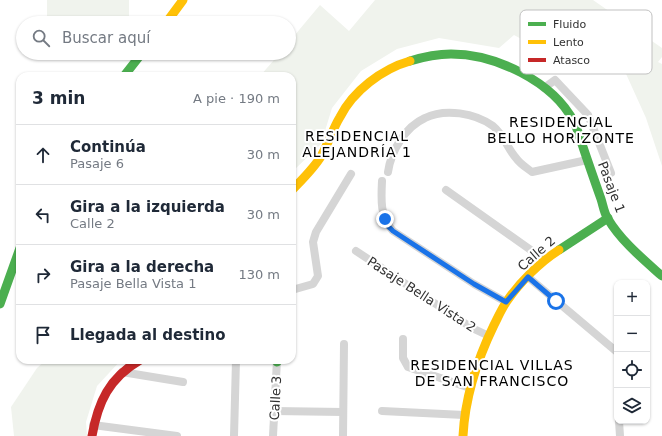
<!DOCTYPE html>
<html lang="es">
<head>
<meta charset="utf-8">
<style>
  :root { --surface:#fff; --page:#f2f2f3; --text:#1f2937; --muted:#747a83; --line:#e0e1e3 }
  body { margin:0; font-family:"DejaVu Sans",sans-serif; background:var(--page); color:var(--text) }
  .controls { position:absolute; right:12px; bottom:12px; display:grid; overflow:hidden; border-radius:8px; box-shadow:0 1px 3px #0004 }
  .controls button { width:36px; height:36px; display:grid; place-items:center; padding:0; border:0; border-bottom:1px solid var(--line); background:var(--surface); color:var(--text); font:20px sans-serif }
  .stop { position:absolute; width:12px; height:12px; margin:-9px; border:3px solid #1a73e8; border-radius:50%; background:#fff }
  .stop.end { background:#1a73e8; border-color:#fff; box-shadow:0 1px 4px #0008 }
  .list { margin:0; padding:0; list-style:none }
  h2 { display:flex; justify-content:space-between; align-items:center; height:52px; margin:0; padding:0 16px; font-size:17px }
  h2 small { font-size:13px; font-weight:400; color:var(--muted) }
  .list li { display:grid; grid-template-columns:26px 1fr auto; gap:12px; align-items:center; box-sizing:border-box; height:60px; padding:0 16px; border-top:1px solid var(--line) }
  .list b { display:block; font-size:15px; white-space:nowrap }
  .list p { margin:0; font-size:13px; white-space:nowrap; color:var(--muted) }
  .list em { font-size:13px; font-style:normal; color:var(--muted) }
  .icon { flex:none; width:22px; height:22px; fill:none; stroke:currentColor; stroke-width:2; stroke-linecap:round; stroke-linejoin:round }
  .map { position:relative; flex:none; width:662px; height:436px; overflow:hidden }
  .search { position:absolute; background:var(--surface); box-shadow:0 1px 3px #0004; left:16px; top:16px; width:280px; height:44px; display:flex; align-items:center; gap:10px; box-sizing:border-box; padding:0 14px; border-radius:22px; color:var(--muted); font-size:15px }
  .panel { position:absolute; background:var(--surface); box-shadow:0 1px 3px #0004; left:16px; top:72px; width:280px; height:292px; border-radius:12px }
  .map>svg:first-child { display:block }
</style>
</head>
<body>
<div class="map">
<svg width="662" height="436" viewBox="0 0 662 436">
  <rect width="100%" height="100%" fill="#fff"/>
  <!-- green -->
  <g fill="#f0f3ed">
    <rect x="47" y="0" width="82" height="23"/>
    <path d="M375,0H593L662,48V57L658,62L662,64V166L646,118L622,65L594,28L551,55L514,35L499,48L439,38L397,49L361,71L332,108L321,144L292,172V76H260L280,53H289V42L320,5L349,31Z"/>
    <path d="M46,360H121L97,386L86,422L87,436H14L11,407L37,368Z"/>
  </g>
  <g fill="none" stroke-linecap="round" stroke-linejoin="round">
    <!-- street -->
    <g stroke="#d5d5d5" stroke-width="8">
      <path d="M544,88L555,80L588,115L611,173"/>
      <path d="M388,172C391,151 405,127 425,118C445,108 475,113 493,126C504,135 507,148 516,158C520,164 527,168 532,172L587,160"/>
      <path d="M382,181C381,200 380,217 393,231L474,284L506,302"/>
      <path d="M446,190L535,253L545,259"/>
      <path d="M356,251L472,328L489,336"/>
      <path d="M528,277L617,352"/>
      <path d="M292,290L313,284L318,276L313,242L316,232L351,174"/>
      <path d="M403,339V358L408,367L470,388"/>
      <path d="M122,372L183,382"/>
      <path d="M274,411L343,412"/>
      <path d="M382,411L464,415"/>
      <path d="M619,421L620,436"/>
      <path d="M93,425L177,436"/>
      <path d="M234,436L236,360"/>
      <path d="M273,436L277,360"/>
      <path d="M343,436L344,344"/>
    </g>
    <!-- fast -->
    <g stroke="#4caf50" stroke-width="9">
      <path d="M410,61C423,57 437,54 451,54C495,54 553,81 574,122C578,130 580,139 583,147C589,165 595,182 601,199C603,205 604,213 608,219C621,241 643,259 662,276"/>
      <path d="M124,76L142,53"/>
      <path d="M559,250L608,218"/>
      <path d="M0,304L20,248"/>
      <path d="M276,360L277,362"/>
    </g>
    <!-- slow -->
    <g stroke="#ffc107" stroke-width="9">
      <path d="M166,23L183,0"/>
      <path d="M292,190C302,180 312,170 320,158C328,145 332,130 340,117C353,91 382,69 410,61"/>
      <path d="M463,436C465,397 477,360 494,325C498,317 502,308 507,301C520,282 540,262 559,250"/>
    </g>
    <!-- jam -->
    <path stroke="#c62828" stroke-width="9" d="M92,436C98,402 109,378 140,360"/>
  </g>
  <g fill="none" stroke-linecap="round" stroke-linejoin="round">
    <!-- route -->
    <path stroke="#1a73e8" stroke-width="5" d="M385,219L388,226L393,231L474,284L506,302L528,277L556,301"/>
  </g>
  <g text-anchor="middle" stroke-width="4" stroke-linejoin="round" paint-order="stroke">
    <!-- street labels -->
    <g font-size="13" fill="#313131" stroke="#fff">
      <text transform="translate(612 187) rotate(69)" y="5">Pasaje 1</text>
      <text transform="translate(536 253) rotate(-41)" y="5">Calle 2</text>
      <text transform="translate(422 294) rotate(33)" y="5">Pasaje Bella Vista 2</text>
      <text transform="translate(275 398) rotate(-87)" y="5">Calle 3</text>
    </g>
    <!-- neighbourhood labels -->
    <g font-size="14" letter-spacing="1" fill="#000" stroke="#fff">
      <text x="561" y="127">RESIDENCIAL<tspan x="561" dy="16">BELLO HORIZONTE</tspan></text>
      <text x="357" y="141">RESIDENCIAL<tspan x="357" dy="16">ALEJANDRÍA 1</tspan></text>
      <text x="492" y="370">RESIDENCIAL VILLAS<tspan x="492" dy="16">DE SAN FRANCISCO</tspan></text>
    </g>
  </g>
  <!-- legend -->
  <rect x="520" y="10" width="132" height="64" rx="6" fill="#fff" stroke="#c1c1c1" stroke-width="1"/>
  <rect x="528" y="22" width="18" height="4" fill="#4caf50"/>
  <rect x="528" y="40" width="18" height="4" fill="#ffc107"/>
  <rect x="528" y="58" width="18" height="4" fill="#c62828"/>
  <g font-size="11" fill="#313131">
    <text x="553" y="28">Fluido</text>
    <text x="553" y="46">Lento</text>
    <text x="553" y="64">Atasco</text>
  </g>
</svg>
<div class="controls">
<button>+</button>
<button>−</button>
<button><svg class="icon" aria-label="locate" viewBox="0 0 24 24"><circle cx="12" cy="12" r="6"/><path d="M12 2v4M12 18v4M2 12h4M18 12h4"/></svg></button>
<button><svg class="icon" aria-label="layers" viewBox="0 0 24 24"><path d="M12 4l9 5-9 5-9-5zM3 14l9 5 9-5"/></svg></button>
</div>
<div class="stop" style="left:556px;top:301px"></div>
<div class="stop end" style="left:385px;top:219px"></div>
<div class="search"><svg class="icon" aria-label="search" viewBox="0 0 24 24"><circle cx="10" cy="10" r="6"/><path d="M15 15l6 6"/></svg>Buscar aquí</div>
<section class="panel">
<h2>3 min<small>A pie · 190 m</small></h2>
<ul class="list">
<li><svg class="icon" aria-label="ahead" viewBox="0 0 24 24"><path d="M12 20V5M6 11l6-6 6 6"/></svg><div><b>Continúa</b><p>Pasaje 6</p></div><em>30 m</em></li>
<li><svg class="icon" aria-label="left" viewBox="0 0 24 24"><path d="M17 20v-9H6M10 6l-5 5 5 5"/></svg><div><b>Gira a la izquierda</b><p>Calle 2</p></div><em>30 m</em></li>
<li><svg class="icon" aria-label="right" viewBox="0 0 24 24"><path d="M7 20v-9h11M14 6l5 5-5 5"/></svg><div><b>Gira a la derecha</b><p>Pasaje Bella Vista 1</p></div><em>130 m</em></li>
<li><svg class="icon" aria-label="arrive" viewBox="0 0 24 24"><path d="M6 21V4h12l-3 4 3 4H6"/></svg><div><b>Llegada al destino</b></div></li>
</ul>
</section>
</div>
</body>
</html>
